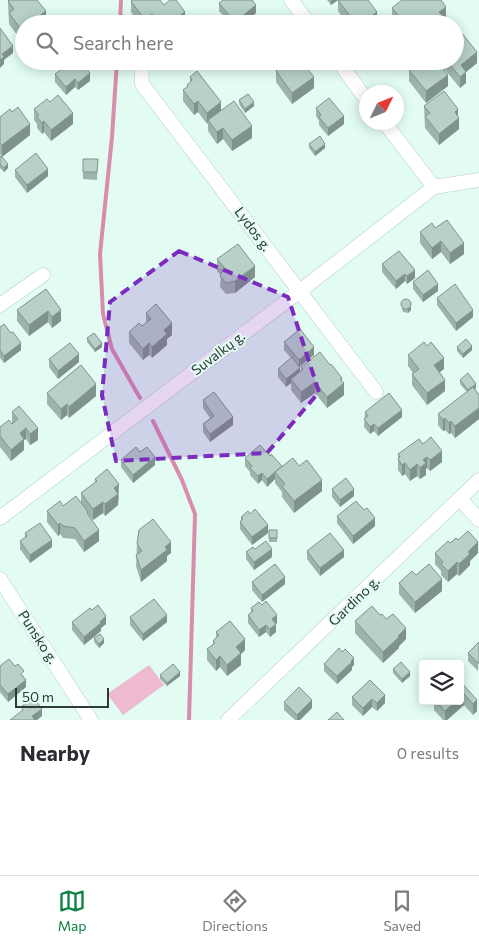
<!DOCTYPE html>
<html lang="en">
<head>
<meta charset="utf-8">
<style>
  :root { --surface:#fff; --page:#f2f2f3; --text:#2b2b33; --muted:#7c7c81; --line:#e1e1e2; --accent:#0b8043 }
  body { margin:0; font-family:Commissioner,sans-serif; background:var(--page); color:var(--text) }
  .controls { position:absolute; right:15px; bottom:15px; display:grid; overflow:hidden; border-radius:5px; box-shadow:0 2px 12px #0003 }
  .controls button { width:45px; height:45px; display:grid; place-items:center; padding:0; border:0; border-bottom:1px solid var(--line); background:var(--surface); color:var(--text); font:25px sans-serif }
  .compass { position:absolute; left:359px; top:85px; width:45px; height:45px; border-radius:50%; background:var(--surface); box-shadow:0 2px 12px #0003; rotate:47deg }
  .scale { position:absolute; left:15px; bottom:12px; width:94px; box-sizing:border-box; padding-left:5px; border:2px solid #2f3935; border-top:0; font-size:14px; line-height:18px; white-space:nowrap; color:#2f3935; -webkit-text-stroke:4px #e2fcf3; paint-order:stroke }
  .list { margin:0; padding:0; list-style:none }
  h2 { display:flex; justify-content:space-between; align-items:center; height:65px; margin:0; padding:0 20px; font-size:21px }
  h2 small { font-size:16px; font-weight:400; color:var(--muted) }
  .icon { flex:none; width:28px; height:28px; fill:none; stroke:currentColor; stroke-width:2; stroke-linecap:round; stroke-linejoin:round }
  .map { position:relative; flex:none; width:479px; height:720px; overflow:hidden }
  .search { position:absolute; background:var(--surface); box-shadow:0 2px 12px #0003; left:15px; right:15px; top:15px; height:55px; display:flex; align-items:center; gap:12px; box-sizing:border-box; padding:0 18px; border-radius:28px; color:var(--muted); font-size:19px }
  .sheet { height:155px; background:var(--surface) }
  nav { display:flex; justify-content:space-around; align-items:center; box-sizing:border-box; height:70px; border-top:1px solid var(--line); background:var(--surface); font-size:14px; color:var(--muted) }
  nav a { display:grid; justify-items:center; gap:2px }
  nav .on { color:var(--accent) }
  .map>svg:first-child { display:block }
</style>
</head>
<body>
<div class="map">
<svg width="479" height="720" viewBox="0 0 479 720">
  <rect width="100%" height="100%" fill="#e2fcf3"/>
  <!-- green -->
  <path fill="#edbacf" d="M149,665L164,685L123,715L107,694Z"/>
  <g fill="none" stroke-linecap="round" stroke-linejoin="round">
    <!-- stream -->
    <g stroke="#da8caf" stroke-width="4">
      <path d="M120,24L121,0"/>
      <path d="M117,61L112,137L100,254L103,314L112,349L140,398"/>
      <path d="M153,421L182,480L195,514L189,720"/>
    </g>
    <defs>
      <g id="minor">
        <path d="M291,0L309,24"/>
        <path d="M141,61L142,84L376,392"/>
        <path d="M338,61L366,99"/>
        <path d="M384,122L434,187"/>
        <path d="M0,305L43,275"/>
        <path d="M460,499L479,520"/>
        <path d="M0,518L300,291L434,187L479,180"/>
        <path d="M0,579L91,720"/>
        <path d="M228,720L479,480"/>
      </g>
    </defs>
    <!-- minor casing -->
    <use href="#minor" stroke="#b5cfc6" stroke-width="15"/>
    <!-- minor -->
    <use href="#minor" stroke="#fff" stroke-width="14"/>
  </g>
  <!-- wall -->
  <g fill="#9db4ac">
    <path d="M37,0L46,23L44,24H24L20,39L9,24L8,1Z"/>
    <path d="M253,0L256,13L243,24H230L219,11V3Z"/>
    <path d="M327,0H368L377,23L376,24H347L338,11V0L331,5Z"/>
    <path d="M131,1L164,5L185,23L184,24H140L131,12Z"/>
    <path d="M392,8L446,18L442,22V24H387L392,19Z"/>
    <path d="M265,61H277L270,67Z"/>
    <path d="M438,61H455L477,63L466,72V83L460,88Z"/>
    <path d="M68,68L90,81L78,90L75,87L66,95L55,82V74Z"/>
    <path d="M409,70L448,86L426,103L409,81Z"/>
    <path d="M276,71L314,88L292,104L276,82Z"/>
    <path d="M190,77L221,111L252,138L232,151L223,139L217,144L208,131V123L207,124L198,112L194,115L183,101V90L187,87V85L190,83Z"/>
    <path d="M239,100L254,106L245,113L239,104Z"/>
    <path d="M50,102L73,124L51,141L44,132L42,134L37,128V124L34,120V109Z"/>
    <path d="M424,106L458,116L459,129L439,145L425,128Z"/>
    <path d="M316,108L344,124L328,136L319,125V121L316,116Z"/>
    <path d="M12,112L30,135L2,157L0,154V117Z"/>
    <path d="M309,144L325,148L315,156L309,148Z"/>
    <path d="M0,157L8,168L4,172L0,168Z"/>
    <path d="M83,159H98L97,180L83,179Z"/>
    <path d="M15,170L48,176L27,193L15,177Z"/>
    <path d="M435,228L464,254L450,264L441,252L432,259L420,243V232Z"/>
    <path d="M217,259L255,277L235,293L226,294L220,287L221,275L217,271Z"/>
    <path d="M382,264L415,278L407,284L405,281L396,289L382,272Z"/>
    <path d="M413,282L438,291L423,302L413,289Z"/>
    <path d="M46,289L61,321L52,328L48,322L29,336L17,321V310Z"/>
    <path d="M437,298L473,317L456,331L437,305Z"/>
    <path d="M402,302L411,303V310L408,313L403,312L402,309Z"/>
    <path d="M146,313L172,335L167,339V345L152,358L149,355L143,360L129,343V332L142,326L146,323Z"/>
    <path d="M0,327L21,350L4,363L0,358Z"/>
    <path d="M87,338L102,347L95,352L87,342Z"/>
    <path d="M284,342L314,355L299,367L300,371H301V367L342,380L344,395L327,408L315,393L301,403L291,390V383L286,387L278,377V369L291,358L284,350Z"/>
    <path d="M457,347L472,350L463,358L457,351Z"/>
    <path d="M408,355L444,369L439,372L445,391L427,405L412,385V374L413,373L408,366Z"/>
    <path d="M49,359L79,362L58,379L49,367Z"/>
    <path d="M460,380L476,388L475,389L479,395V419L455,438L451,433L449,434L445,430L443,431L438,425V414L467,392L460,384Z"/>
    <path d="M47,393L96,396L69,418L67,415L61,420L47,404Z"/>
    <path d="M203,400L233,425L210,442L203,432V424L210,418L203,408Z"/>
    <path d="M12,412L38,440L30,445L26,439L24,440V450L11,461L0,447V427L12,424Z"/>
    <path d="M365,412L402,417L378,436L374,431L370,434L364,427Z"/>
    <path d="M423,444L442,462L430,471L427,468L426,469V475L420,479L417,476L410,481L405,474L402,476L398,470V454Z"/>
    <path d="M140,452L155,465L133,483L121,467V460Z"/>
    <path d="M270,456L282,467L299,466L322,491L294,513L282,497V492L275,483V479L267,487L262,480L258,484L250,475V472L245,466V458Z"/>
    <path d="M95,479L119,496L118,505L105,516L103,513L93,520L88,514V515L99,541L84,552L75,539L63,538L60,534L58,536L47,522V511L63,506L81,503V493L95,482Z"/>
    <path d="M332,489L354,496L340,507L332,497Z"/>
    <path d="M337,516L375,526L353,544L337,523Z"/>
    <path d="M241,517L268,533L252,545L240,529V522L241,520Z"/>
    <rect x="269" y="530" width="8" height="12"/>
    <path d="M25,533L52,547L30,563L20,549V541L25,538Z"/>
    <path d="M458,540L478,553L470,561V565L459,576L457,574L448,582L441,575V571L435,564V553L450,543Z"/>
    <path d="M137,544L171,553L167,556V561L141,582L136,566Z"/>
    <path d="M255,549L272,557L254,570L246,559V552Z"/>
    <path d="M307,551L344,557L320,576L307,559Z"/>
    <path d="M416,575L442,591L415,613L399,594V583Z"/>
    <path d="M252,582L285,584L262,602L252,590Z"/>
    <path d="M251,608L277,623L276,624V632L270,637L266,632L259,637L248,623V615L251,613Z"/>
    <path d="M92,610L106,624L101,628V631L84,645L72,630V622Z"/>
    <path d="M380,615L406,639L399,646V648L383,663L355,633V621Z"/>
    <path d="M130,617L167,622L143,641L130,625Z"/>
    <path d="M216,632L245,650L241,654V665L227,676L220,667L216,671L207,660V649L213,645V641L216,637Z"/>
    <path d="M94,638L104,643L99,648L94,642Z"/>
    <path d="M479,642L478,671L468,661V653Z"/>
    <path d="M324,664L354,665L352,667V670L337,684L324,671Z"/>
    <path d="M0,666L24,677L26,687L8,702L0,692Z"/>
    <path d="M393,669L410,676L402,683L393,673Z"/>
    <path d="M160,675L180,676L167,686L160,679Z"/>
    <path d="M370,680L385,703L377,711L372,707L363,716L352,705V697Z"/>
    <path d="M460,681L477,711L473,715L464,705L447,720H443L434,710V701H460Z"/>
    <path d="M284,702L312,708L300,720H295L284,710Z"/>
  </g>
  <!-- shaded-wall -->
  <g fill="#80928c">
    <path d="M331,0H338L331,5Z"/>
    <path d="M256,5V13L243,24H235V22Z"/>
    <path d="M446,7V18L442,22V24H430L439,12Z"/>
    <path d="M46,11V23L44,24H37V18Z"/>
    <path d="M185,12V23L184,24H172V21Z"/>
    <path d="M377,12V23L361,24Z"/>
    <path d="M152,14V24H145V20Z"/>
    <path d="M36,16V24H25Z"/>
    <path d="M423,19V24H416Z"/>
    <path d="M24,25V36L20,39V28Z"/>
    <path d="M13,46V53L4,60V64L0,68V60L2,54Z"/>
    <path d="M477,52V63L466,72V83L460,88L461,65Z"/>
    <path d="M270,61H277L270,67Z"/>
    <path d="M90,73V81L78,90V83Z"/>
    <path d="M448,75V86L426,103V91Z"/>
    <path d="M314,77V88L292,104V93Z"/>
    <path d="M75,79V87L66,95V87Z"/>
    <path d="M198,101V112L194,115V104Z"/>
    <path d="M221,102V113L208,120L207,124V113Z"/>
    <path d="M254,102V106L245,113V109Z"/>
    <path d="M458,109V119L459,118V129L439,145V134L455,112Z"/>
    <path d="M73,113V124L51,141V130Z"/>
    <path d="M344,116V124L328,136V128Z"/>
    <path d="M44,121V132L42,134V123Z"/>
    <path d="M30,124V135L2,157V145Z"/>
    <path d="M252,126V138L232,151V140Z"/>
    <path d="M223,128V139L217,144V132Z"/>
    <path d="M325,144V148L315,156V152Z"/>
    <path d="M8,164V168L4,172V168Z"/>
    <path d="M48,169V176L27,193V185Z"/>
    <path d="M441,241V252L432,259V248Z"/>
    <path d="M464,243V254L450,264V253Z"/>
    <path d="M255,266V277L235,293V281Z"/>
    <path d="M415,270V278L407,284V276Z"/>
    <path d="M405,274V281L396,289V281Z"/>
    <path d="M438,284V291L423,302V295Z"/>
    <path d="M411,307V310L408,313V309Z"/>
    <path d="M61,310V321L52,328V317Z"/>
    <path d="M473,310V317L456,331V323Z"/>
    <path d="M48,311V322L29,336V325Z"/>
    <path d="M172,323V335L167,339V345L152,358V347L164,330Z"/>
    <path d="M21,343V350L4,363V356Z"/>
    <path d="M102,343V347L95,352V349Z"/>
    <path d="M149,343V355L143,360V349Z"/>
    <path d="M472,346V350L463,358V354Z"/>
    <path d="M314,347V355L299,367V360Z"/>
    <path d="M79,354V362L58,379V371Z"/>
    <path d="M444,358V369L434,377V365Z"/>
    <path d="M300,368V376L291,379V383L286,387V379Z"/>
    <path d="M342,378V385L344,383V395L327,408V397Z"/>
    <path d="M445,380V391L427,405V393Z"/>
    <path d="M315,382V393L301,403V392Z"/>
    <path d="M96,384V396L69,418V407Z"/>
    <path d="M476,384V388L468,394V390Z"/>
    <path d="M67,404V415L61,420V409Z"/>
    <path d="M479,408V419L455,438V426Z"/>
    <path d="M402,410V417L378,436V428Z"/>
    <path d="M233,417V425L210,442V434Z"/>
    <path d="M445,418V430L443,431V420Z"/>
    <path d="M451,421V433L449,434V423Z"/>
    <path d="M374,424V431L370,434V427Z"/>
    <path d="M26,428V439L24,440V450L11,461V450L20,433Z"/>
    <path d="M38,428V440L30,445V434Z"/>
    <path d="M442,451V462L430,471V460Z"/>
    <path d="M155,457V465L133,483V475Z"/>
    <path d="M427,457V468L426,469V475L420,479V468L423,460Z"/>
    <path d="M405,463V474L402,476V465Z"/>
    <path d="M417,464V476L410,481V470Z"/>
    <path d="M275,472V479L267,487V479Z"/>
    <path d="M262,473V480L258,484V476Z"/>
    <path d="M322,480V491L294,513V501Z"/>
    <path d="M119,484L118,505L105,516V504L114,488Z"/>
    <path d="M354,489V496L340,507V500Z"/>
    <path d="M103,502V513L93,520V509Z"/>
    <path d="M375,518V526L353,544V536Z"/>
    <path d="M60,523V534L58,536V525Z"/>
    <path d="M268,525V533L252,545V537Z"/>
    <path d="M99,530V541L84,552V541Z"/>
    <path d="M52,540V547L30,563V555Z"/>
    <path d="M171,542V553L167,556V561L141,582V570L165,547Z"/>
    <path d="M478,542V553L470,561V565L459,576V564L468,552Z"/>
    <path d="M272,549V557L254,570V562Z"/>
    <path d="M344,550V557L320,576V568Z"/>
    <path d="M457,562V574L448,582V571Z"/>
    <path d="M285,577V584L262,602V595Z"/>
    <path d="M442,579V591L415,613V602Z"/>
    <path d="M167,615V622L143,641V634Z"/>
    <path d="M277,615V623L272,627V619Z"/>
    <path d="M106,616V624L101,628V631L84,645V637Z"/>
    <path d="M276,624V632L270,637V629Z"/>
    <path d="M266,625V632L259,637V630Z"/>
    <path d="M406,628V639L399,646V648L383,663V652Z"/>
    <path d="M104,639V643L99,648V644Z"/>
    <path d="M245,639V650L241,654V665L227,676V665L236,647Z"/>
    <path d="M220,656V667L216,671V660Z"/>
    <path d="M354,658V665L352,667V670L337,684V676Z"/>
    <path d="M180,672V676L167,686V683Z"/>
    <path d="M410,672V676L402,683V679Z"/>
    <path d="M26,680V687L8,702V694Z"/>
    <path d="M464,694V705L447,720H445V711L456,701H460V697Z"/>
    <path d="M385,695V703L377,711V703Z"/>
    <path d="M372,699V707L363,716V708Z"/>
    <path d="M312,700V708L300,720H297V715Z"/>
    <path d="M477,700V711L473,715V704Z"/>
    <path d="M42,709V716L37,720H32V716Z"/>
  </g>
  <!-- building -->
  <g fill="#b7d1c8" stroke="#80928c">
    <path d="M9,0H37L46,11L37,18L36,16L25,24H24V25L20,28L9,13L14,9L8,1Z"/>
    <path d="M133,0H160L164,5L170,0H176L185,12L172,21L174,24H160L152,14L145,20L131,1Z"/>
    <path d="M223,0H252L256,5L235,22L219,3Z"/>
    <path d="M338,0H368L377,12L361,24H356Z"/>
    <path d="M402,0H441L446,7L439,12L442,15L430,24H427L423,19L416,24H387L398,15L392,8Z"/>
    <path d="M268,21L270,24H264Z"/>
    <path d="M0,28L13,46L2,54L4,57L0,60Z"/>
    <path d="M460,31L477,52L461,65L466,72L460,77L447,61H455V35Z"/>
    <path d="M75,61H80L90,73L78,83L75,79L66,87L55,74L66,66L68,68Z"/>
    <path d="M288,61H298L299,63L302,62L314,77L292,93L276,71Z"/>
    <path d="M421,61H437L448,75L426,91L409,70Z"/>
    <path d="M197,71L221,102L207,113L198,101L194,104L183,90L188,86L187,85L192,80L190,77Z"/>
    <path d="M444,91L458,109L455,112L459,118L439,134L425,116L430,113L424,106Z"/>
    <path d="M248,94L254,102L245,109L239,100Z"/>
    <path d="M58,95L73,113L51,130L44,121L42,123L37,117L39,115L34,109L47,99L50,102Z"/>
    <path d="M329,98L344,116L328,128L319,117L321,115L316,108Z"/>
    <path d="M234,101L252,126L232,140L223,128L217,132L208,120Z"/>
    <path d="M18,107L30,124L2,145L0,143V117L10,109L12,112Z"/>
    <path d="M320,136L325,144L315,152L309,144Z"/>
    <path d="M36,153L48,169L27,185L15,170Z"/>
    <path d="M1,156L8,164L4,168L0,164V157Z"/>
    <path d="M83,159H98L97,172H83Z"/>
    <path d="M447,220L464,243L450,253L441,241L432,248L420,232L432,223L435,228Z"/>
    <path d="M238,244L255,266L235,281L226,283L220,276L224,267L217,259Z"/>
    <path d="M399,251L415,270L407,276L405,274L396,281L382,264Z"/>
    <path d="M428,270L438,284L423,295L413,282Z"/>
    <path d="M455,284L473,310L456,323L437,298Z"/>
    <path d="M46,289L61,310L52,317L48,311L29,325L17,310Z"/>
    <circle cx="406" cy="304" r="5"/>
    <path d="M156,304L172,323L164,330L167,334L152,347L149,343L143,349L129,332L139,323L142,326L151,319L146,313Z"/>
    <path d="M4,324L11,333L13,332L21,343L4,356L0,350V327Z"/>
    <path d="M300,329L314,347L299,360L284,342Z"/>
    <path d="M94,333L102,343L95,349L87,338Z"/>
    <path d="M466,339L472,346L463,354L457,347Z"/>
    <path d="M424,342L427,346L431,342L444,358L434,365L445,380L427,393L412,374L419,369L408,355Z"/>
    <path d="M70,343L79,354L58,371L49,359Z"/>
    <path d="M320,352L330,365L331,364L342,378L340,379L344,383L327,397L315,382L301,392L291,379L303,369L301,367Z"/>
    <path d="M292,357L300,368L286,379L278,369Z"/>
    <path d="M81,365L96,384L69,407L67,404L61,409L47,393Z"/>
    <path d="M468,373L476,384L468,390L460,380Z"/>
    <path d="M473,387L479,395V408L455,426L451,421L449,423L445,418L443,420L438,414Z"/>
    <path d="M214,392L233,417L210,434L203,424L214,416L203,400Z"/>
    <path d="M389,393L402,410L378,428L374,424L370,427L364,419L368,416L365,412Z"/>
    <path d="M19,406L38,428L30,434L26,428L20,433L24,439L11,450L0,436V427L9,420L12,424L18,419L12,412Z"/>
    <path d="M431,437L442,451L430,460L427,457L423,460L426,463L420,468L417,464L410,470L405,463L402,465L398,459L400,457L398,454L419,439L423,444Z"/>
    <path d="M260,445L270,456L271,454L282,466L267,479L262,473L258,476L250,468L252,466L245,458Z"/>
    <path d="M136,447L140,452L147,447L155,457L133,475L121,460Z"/>
    <path d="M293,458L299,466L307,460L322,480L294,501L282,486L285,484L275,472Z"/>
    <path d="M107,469L119,484L114,488L118,494L105,504L103,502L93,509L81,493L97,481L95,479Z"/>
    <path d="M346,478L354,489L340,500L332,489Z"/>
    <path d="M76,496L88,512L87,513L99,530L84,541L75,528L63,526L60,523L58,525L47,511L60,501L63,506Z"/>
    <path d="M356,501L364,510L367,508L375,518L353,536L337,516Z"/>
    <path d="M255,509L268,525L252,537L240,522L243,519L241,517L248,511L250,514Z"/>
    <path d="M153,519L171,542L165,547L167,550L141,570L136,555L142,551L137,544L139,530Z"/>
    <path d="M40,523L52,540L30,555L20,541L27,536L25,533Z"/>
    <rect x="269" y="530" width="8" height="8"/>
    <path d="M468,531L478,542L468,552L470,554L459,564L457,562L448,571L441,564L443,562L435,553L448,541L450,543L456,538L458,540Z"/>
    <path d="M330,533L344,550L320,568L307,551Z"/>
    <path d="M266,541L272,549L254,562L246,552L253,547L255,549Z"/>
    <path d="M275,564L285,577L262,595L252,582Z"/>
    <path d="M429,564L442,579L415,602L399,583L412,571L416,575Z"/>
    <path d="M154,599L167,615L143,634L130,617Z"/>
    <path d="M266,601L277,615L272,619L276,624L270,629L266,625L259,630L248,615L253,611L251,608L259,602L262,605Z"/>
    <path d="M98,605L106,616L100,622L101,623L84,637L72,622L90,608L92,610Z"/>
    <path d="M372,606L380,615L382,614L386,619L393,614L406,628L398,636L399,637L383,652L355,621Z"/>
    <path d="M230,621L245,639L236,647L241,653L227,665L220,656L216,660L207,649L215,643L213,641L219,635L216,632Z"/>
    <path d="M100,634L104,639L99,644L94,638Z"/>
    <path d="M479,642V663H478L468,653Z"/>
    <path d="M339,648L342,652L345,649L354,658L351,661L352,662L337,676L324,664Z"/>
    <path d="M9,659L15,666L18,664L24,671L21,674L26,680L8,694L0,685V666Z"/>
    <path d="M401,662L410,672L402,679L393,669Z"/>
    <path d="M173,664L180,672L167,683L160,675Z"/>
    <path d="M370,680L385,695L377,703L372,699L363,708L352,697Z"/>
    <path d="M460,681L477,700L473,704L464,694L460,697Z"/>
    <path d="M299,687L312,700L297,715L284,702Z"/>
    <path d="M33,697L42,709L32,716L35,720H10L23,710L21,707Z"/>
    <path d="M436,701H456L445,711Z"/>
    <path d="M337,712L344,720H328Z"/>
  </g>
  <!-- marked area -->
  <path fill="#7b2cbf" fill-opacity="0.2" stroke="#7b2cbf" stroke-width="4" stroke-dasharray="10 6" stroke-linejoin="round" d="M179,251L288,297L319,392L267,453L116,461L102,395L110,302Z"/>
  <g text-anchor="middle" stroke-width="4" stroke-linejoin="round" paint-order="stroke">
    <!-- street labels -->
    <g font-size="14" fill="#2f3935" stroke="#e2fcf3">
      <text transform="translate(253 229) rotate(53)" y="5">Lydos g.</text>
      <text transform="translate(218 353) rotate(-37)" y="5">Suvalkų g.</text>
      <text transform="translate(354 601) rotate(-44)" y="5">Gardino g.</text>
      <text transform="translate(38 637) rotate(57)" y="5">Punsko g.</text>
    </g>
  </g>
</svg>
<div class="controls">
<button><svg class="icon" aria-label="layers" viewBox="0 0 24 24"><path d="M12 4l9 5-9 5-9-5zM3 14l9 5 9-5"/></svg></button>
</div>
<svg class="compass" viewBox="-18 -18 36 36"><path d="M0-13l5 13h-10z" fill="#e53935"/><path d="M0 13l5-13h-10z" fill="#7c7c81"/></svg>
<div class="scale">50 m</div>
<div class="search"><svg class="icon" aria-label="search" viewBox="0 0 24 24"><circle cx="10" cy="10" r="6"/><path d="M15 15l6 6"/></svg>Search here</div>
</div>
<section class="sheet">
<h2>Nearby<small>0 results</small></h2>
<ul class="list">
</ul>
</section>
<nav>
<a class="on"><svg class="icon" aria-label="map" viewBox="0 0 24 24"><path d="M3 6l6-2 6 2 6-2v14l-6 2-6-2-6 2zM9 4v14M15 6v14"/></svg>Map</a>
<a><svg class="icon" aria-label="directions" viewBox="0 0 24 24"><path d="M12 3l9 9-9 9-9-9zM9 14v-3h6M13 9l2 2-2 2"/></svg>Directions</a>
<a><svg class="icon" aria-label="saved" viewBox="0 0 24 24"><path d="M7 4h10v16l-5-4-5 4z"/></svg>Saved</a>
</nav>
</body>
</html>
